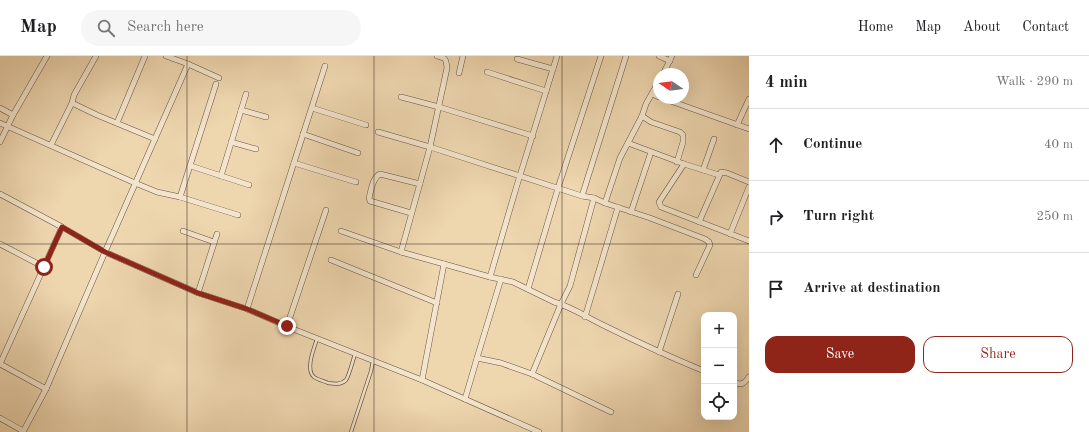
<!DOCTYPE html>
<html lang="en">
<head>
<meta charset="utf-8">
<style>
  :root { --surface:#fff; --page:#f6f6f6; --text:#202124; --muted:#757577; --line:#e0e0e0; --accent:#8f2418 }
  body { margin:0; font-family:"Old Standard TT",serif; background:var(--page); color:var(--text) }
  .controls { position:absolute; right:12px; bottom:12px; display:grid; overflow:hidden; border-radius:8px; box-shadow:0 4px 16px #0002 }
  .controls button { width:36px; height:36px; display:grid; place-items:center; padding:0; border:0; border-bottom:1px solid var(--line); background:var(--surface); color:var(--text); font:20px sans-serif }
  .compass { position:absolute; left:653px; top:12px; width:36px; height:36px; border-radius:50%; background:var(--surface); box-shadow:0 4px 16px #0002; rotate:283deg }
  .stop { position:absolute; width:12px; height:12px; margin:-9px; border:3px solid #8f2418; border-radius:50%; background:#fff }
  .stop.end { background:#8f2418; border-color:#fff; box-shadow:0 1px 4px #0008 }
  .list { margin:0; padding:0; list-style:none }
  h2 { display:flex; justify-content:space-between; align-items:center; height:52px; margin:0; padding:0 16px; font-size:17px }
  h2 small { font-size:13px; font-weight:400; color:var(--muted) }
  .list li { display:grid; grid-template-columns:26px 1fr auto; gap:12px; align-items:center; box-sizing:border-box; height:72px; padding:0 16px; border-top:1px solid var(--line) }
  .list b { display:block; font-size:15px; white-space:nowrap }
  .list em { font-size:13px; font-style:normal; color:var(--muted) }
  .actions { display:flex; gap:8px; padding:12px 16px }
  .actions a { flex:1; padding:9px 0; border:1px solid var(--accent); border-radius:12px; text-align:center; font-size:14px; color:var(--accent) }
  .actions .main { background:var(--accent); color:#fff }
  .icon { flex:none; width:22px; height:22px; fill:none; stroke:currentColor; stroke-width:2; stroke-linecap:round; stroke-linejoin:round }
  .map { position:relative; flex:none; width:749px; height:376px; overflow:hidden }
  header { display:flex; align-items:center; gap:24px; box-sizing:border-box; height:56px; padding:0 20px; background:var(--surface); border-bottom:1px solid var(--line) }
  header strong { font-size:19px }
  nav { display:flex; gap:22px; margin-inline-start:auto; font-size:14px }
  .search { width:280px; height:36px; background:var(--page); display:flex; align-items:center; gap:10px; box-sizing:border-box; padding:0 14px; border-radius:22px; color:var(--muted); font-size:15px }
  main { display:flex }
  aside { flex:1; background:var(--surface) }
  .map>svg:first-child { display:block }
</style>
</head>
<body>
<header>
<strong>Map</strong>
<div class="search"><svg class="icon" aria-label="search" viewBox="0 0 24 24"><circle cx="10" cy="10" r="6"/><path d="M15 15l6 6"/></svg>Search here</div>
<nav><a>Home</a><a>Map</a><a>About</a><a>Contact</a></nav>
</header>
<main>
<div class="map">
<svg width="749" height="376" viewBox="0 0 749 376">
  <rect width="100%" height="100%" fill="#eed6af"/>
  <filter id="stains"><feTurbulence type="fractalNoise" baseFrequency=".005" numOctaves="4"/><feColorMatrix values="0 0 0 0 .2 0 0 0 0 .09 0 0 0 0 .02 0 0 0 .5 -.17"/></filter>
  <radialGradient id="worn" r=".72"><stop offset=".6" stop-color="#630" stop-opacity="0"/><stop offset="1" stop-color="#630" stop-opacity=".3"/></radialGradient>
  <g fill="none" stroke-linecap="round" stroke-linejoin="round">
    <defs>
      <g id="service">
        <path d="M317,283C314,292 305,314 314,321C318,324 324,325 328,327C334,328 341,329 346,324C349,320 353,304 355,298"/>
        <path d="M351,376L371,315L373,305"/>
      </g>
      <g id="minor">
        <path d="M166,0L188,8L219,22"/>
        <path d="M659,0L670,5"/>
        <path d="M517,3L553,13"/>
        <path d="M487,16L546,35"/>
        <path d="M459,17L463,0"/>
        <path d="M663,18L672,0"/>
        <path d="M652,38L659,41"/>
        <path d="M401,41L439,51L533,80"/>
        <path d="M662,42L749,73"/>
        <path d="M72,47L97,59L155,83"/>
        <path d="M0,52L13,59"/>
        <path d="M312,52L366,69"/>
        <path d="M241,54L266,61"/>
        <path d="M642,60L651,66L680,76L683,79V86L677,106"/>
        <path d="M0,67L135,127L157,136L180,141L216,28"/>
        <path d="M117,67L145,0"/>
        <path d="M737,69L749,43"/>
        <path d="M378,76L430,91L582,140L594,142L605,147L650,162L705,183L709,186L710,189L696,219"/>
        <path d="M303,78L358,97"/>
        <path d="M0,86L13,59L47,0"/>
        <path d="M231,86L256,93"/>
        <path d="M628,87L684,108L719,119"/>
        <path d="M51,89L72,47L74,39L96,0"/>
        <path d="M294,107L356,126"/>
        <path d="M684,108L659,146L661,151L749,185"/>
        <path d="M191,110L249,129"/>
        <path d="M703,114L714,83"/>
        <path d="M221,120L246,38"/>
        <path d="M0,138L62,171L105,196L198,237L247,253L293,273L422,324L444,208L490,221L517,129L557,0"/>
        <path d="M582,140L626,0"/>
        <path d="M180,141L238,159"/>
        <path d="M605,147L620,102L642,60L646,48L659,25"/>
        <path d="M631,156L651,96"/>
        <path d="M411,157L370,145L369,142C371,135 372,122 380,118L420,128"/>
        <path d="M699,166L721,116L727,117L749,126"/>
        <path d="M183,175L214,186"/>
        <path d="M341,175L401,196L444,208"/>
        <path d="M730,178L749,131"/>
        <path d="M0,188L44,211"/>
        <path d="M401,196L430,91L447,12C446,3 446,2 437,0"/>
        <path d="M331,204L437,247"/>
        <path d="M490,221L513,226L554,246C572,251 588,262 605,270C637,286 670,301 704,315"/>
        <path d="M528,233L558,132L601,0"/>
        <path d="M198,237L217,178"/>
        <path d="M247,253L325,10"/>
        <path d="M585,261L618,151"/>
        <path d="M287,270L326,154"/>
        <path d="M659,296L678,238"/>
        <path d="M477,302L501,307L532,318L611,356"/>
        <path d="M532,318L561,248L570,230L594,142"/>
        <path d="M422,324L539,376"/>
        <path d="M734,327C742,329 744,328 749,321"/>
        <path d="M46,333L0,308L62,171"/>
        <path d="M465,343L477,302L501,223"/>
        <path d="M0,362L23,375"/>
        <path d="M23,376L46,333L105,196L188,8"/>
      </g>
    </defs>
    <!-- service casing -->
    <use href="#service" stroke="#645647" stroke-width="4"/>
    <!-- minor casing -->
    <use href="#minor" stroke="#645647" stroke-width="6"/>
    <!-- service -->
    <use href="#service" stroke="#f4e4cb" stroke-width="2.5"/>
    <!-- minor -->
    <use href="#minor" stroke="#f4e4cb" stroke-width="5"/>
  </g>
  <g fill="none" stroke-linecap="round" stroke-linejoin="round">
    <!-- route -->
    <path stroke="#8f2418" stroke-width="5" d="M44,211L62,171L105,196L198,237L247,253L287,270"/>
  </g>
  <!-- grid -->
  <path fill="none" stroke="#362b24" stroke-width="1" stroke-opacity="0.55" d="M187,0V376M374,0V376M562,0V376M0,188H749"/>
  <rect width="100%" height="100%" filter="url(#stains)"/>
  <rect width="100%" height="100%" fill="url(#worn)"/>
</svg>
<div class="controls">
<button>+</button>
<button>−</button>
<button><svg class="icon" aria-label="locate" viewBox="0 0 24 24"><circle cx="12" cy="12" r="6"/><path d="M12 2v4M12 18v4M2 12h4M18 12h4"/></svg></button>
</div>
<svg class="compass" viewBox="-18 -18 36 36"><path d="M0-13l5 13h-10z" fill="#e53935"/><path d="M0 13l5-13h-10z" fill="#757577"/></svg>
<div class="stop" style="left:44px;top:211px"></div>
<div class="stop end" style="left:287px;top:270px"></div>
</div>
<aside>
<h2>4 min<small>Walk · 290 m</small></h2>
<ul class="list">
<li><svg class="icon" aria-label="ahead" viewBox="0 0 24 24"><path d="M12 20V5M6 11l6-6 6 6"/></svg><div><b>Continue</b></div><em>40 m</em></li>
<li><svg class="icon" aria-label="right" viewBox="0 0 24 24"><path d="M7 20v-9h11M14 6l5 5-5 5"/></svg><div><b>Turn right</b></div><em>250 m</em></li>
<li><svg class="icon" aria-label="arrive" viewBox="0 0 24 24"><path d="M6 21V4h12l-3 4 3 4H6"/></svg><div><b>Arrive at destination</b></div></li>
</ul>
<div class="actions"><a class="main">Save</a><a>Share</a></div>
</aside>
</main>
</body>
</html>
